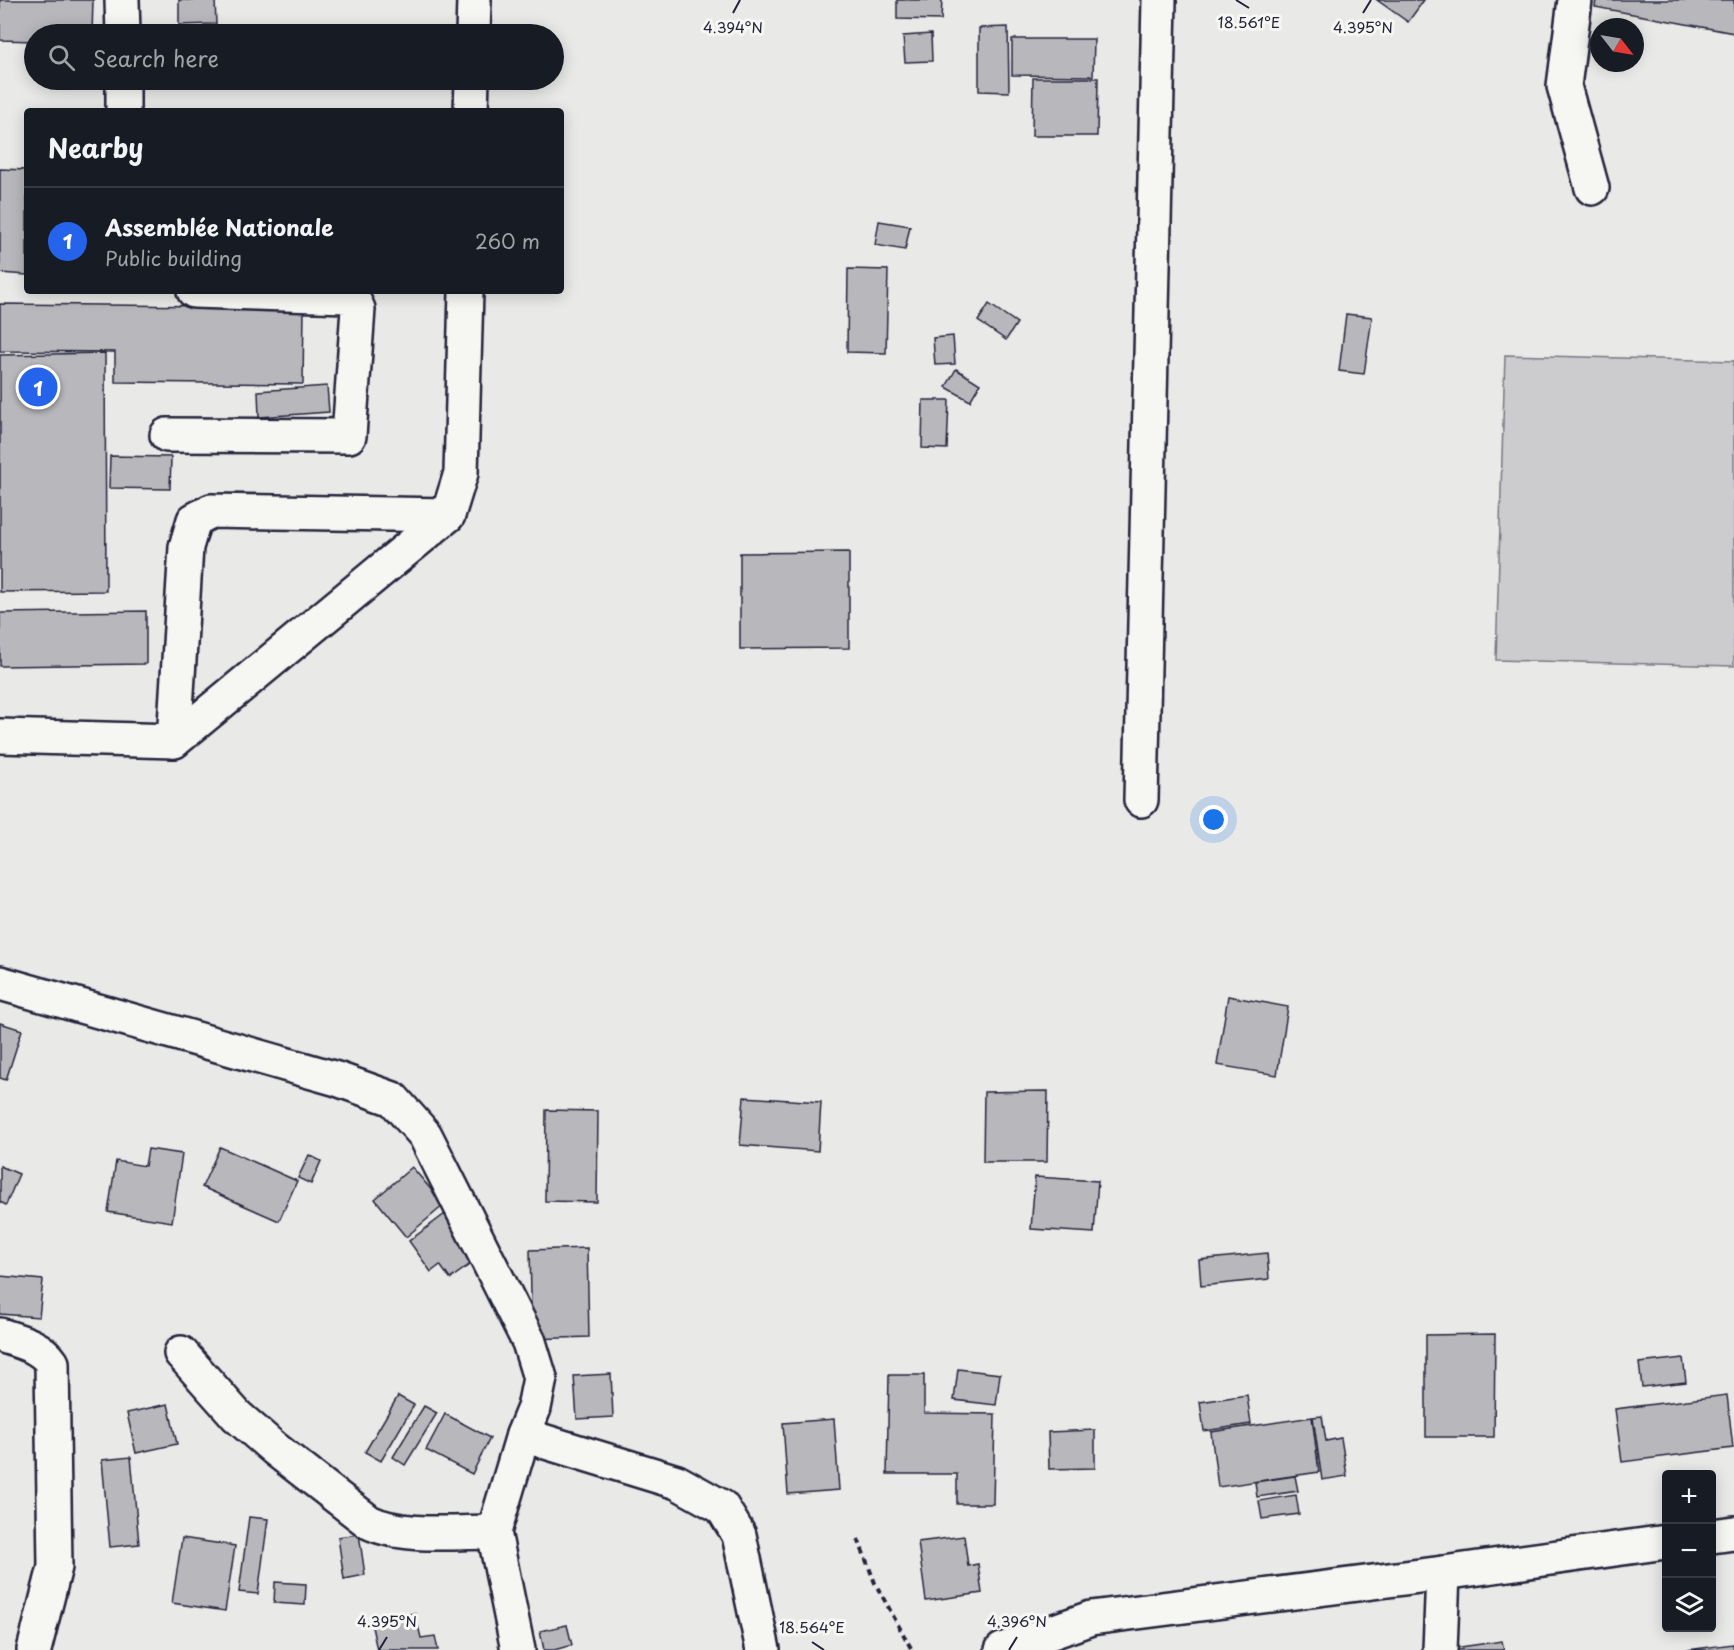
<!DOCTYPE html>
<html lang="en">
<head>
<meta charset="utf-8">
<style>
  :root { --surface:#171b24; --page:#20242c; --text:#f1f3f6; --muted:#9ea1a6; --line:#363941; --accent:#2563eb }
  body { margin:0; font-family:"Playpen Sans",sans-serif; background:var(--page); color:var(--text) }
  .controls { position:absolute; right:18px; bottom:18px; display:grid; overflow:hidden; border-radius:6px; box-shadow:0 3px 15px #0003 }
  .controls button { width:54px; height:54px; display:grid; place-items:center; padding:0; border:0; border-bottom:2px solid var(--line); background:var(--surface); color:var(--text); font:30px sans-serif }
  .compass { position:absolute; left:1590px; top:18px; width:54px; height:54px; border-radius:50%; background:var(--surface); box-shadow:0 3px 15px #0003; rotate:121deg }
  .you { position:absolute; left:1214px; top:820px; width:21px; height:21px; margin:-15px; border:4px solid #fff; border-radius:50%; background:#1a73e8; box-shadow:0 0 0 9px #1a73e833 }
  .badge { display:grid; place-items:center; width:39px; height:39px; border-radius:50%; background:var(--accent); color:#fff; font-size:20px; font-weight:700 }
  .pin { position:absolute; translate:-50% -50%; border:3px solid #fff; box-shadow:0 2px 6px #0006 }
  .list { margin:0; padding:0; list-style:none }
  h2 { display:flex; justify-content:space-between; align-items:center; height:78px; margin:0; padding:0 24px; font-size:26px }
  h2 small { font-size:20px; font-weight:400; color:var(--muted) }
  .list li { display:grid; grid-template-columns:39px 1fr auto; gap:18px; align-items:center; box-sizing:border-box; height:108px; padding:0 24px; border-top:2px solid var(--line) }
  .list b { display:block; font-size:22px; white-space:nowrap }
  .list p { margin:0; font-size:20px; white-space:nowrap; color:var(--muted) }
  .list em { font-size:20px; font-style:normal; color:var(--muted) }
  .icon { flex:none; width:33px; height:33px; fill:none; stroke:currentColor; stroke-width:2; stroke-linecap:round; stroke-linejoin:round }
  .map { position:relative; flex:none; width:1734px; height:1650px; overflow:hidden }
  .search { position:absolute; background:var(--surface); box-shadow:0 3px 15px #0003; left:24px; top:24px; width:540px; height:66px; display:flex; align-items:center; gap:15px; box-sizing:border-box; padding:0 21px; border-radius:33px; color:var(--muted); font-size:22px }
  .panel { position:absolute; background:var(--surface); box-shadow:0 3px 15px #0003; left:24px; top:108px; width:540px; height:186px; border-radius:6px }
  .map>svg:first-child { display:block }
</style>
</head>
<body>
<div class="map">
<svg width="1734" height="1650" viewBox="0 0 1734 1650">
  <rect width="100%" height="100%" fill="#e9e9e7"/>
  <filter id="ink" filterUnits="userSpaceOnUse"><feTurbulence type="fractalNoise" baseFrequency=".0167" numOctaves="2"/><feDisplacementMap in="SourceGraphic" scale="12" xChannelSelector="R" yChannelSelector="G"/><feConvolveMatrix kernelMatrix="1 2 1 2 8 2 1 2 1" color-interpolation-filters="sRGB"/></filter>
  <g filter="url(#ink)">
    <!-- green -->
    <path fill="#ccccce" stroke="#777784" stroke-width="1.5" d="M1505,355L1734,361V666L1496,660Z"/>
    <!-- building -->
    <g fill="#b8b8bc" stroke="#22223b" stroke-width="1.5">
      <path d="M0,0H93L92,34H34V41L0,40Z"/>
      <path d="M179,0H215L216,24L179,25Z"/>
      <path d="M897,0H942L941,20L897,19Z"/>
      <path d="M1377,0H1424L1408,22Z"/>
      <path d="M1596,0H1734V33L1595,7Z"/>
      <path d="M1008,27L1009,92L979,91V28Z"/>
      <path d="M931,34L932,61L905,62L903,36Z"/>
      <path d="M1012,39H1094L1093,76L1012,75Z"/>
      <path d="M1033,78H1098L1097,136H1032Z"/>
      <path d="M0,169L27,170V275L0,273Z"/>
      <path d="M879,221L910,226L905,250L875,245Z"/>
      <path d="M848,269L888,270L886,353L847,352Z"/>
      <path d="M0,304L304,307L303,384L115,382V352L0,351Z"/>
      <path d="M989,304L1017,323L1006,340L978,321Z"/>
      <path d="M1346,314L1372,317L1364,374L1339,371Z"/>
      <path d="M953,336L955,364L935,365L933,338Z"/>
      <path d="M105,353L106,591L0,592V355Z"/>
      <path d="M956,369L980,384L970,401L946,387Z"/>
      <path d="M327,386L329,412L259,417L258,391Z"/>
      <path d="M923,400H949L947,449L922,448Z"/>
      <path d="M110,456L171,457L170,489L109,488Z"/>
      <path d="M849,552V648L740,649V553Z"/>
      <path d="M146,611V664L0,666V613Z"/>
      <path d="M1228,996L1288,1007L1277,1075L1217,1065Z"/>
      <path d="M0,1023L22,1030L6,1080L0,1078Z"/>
      <path d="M1048,1091L1047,1162H983L984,1092Z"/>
      <path d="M744,1097L821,1102L818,1151L740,1145Z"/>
      <path d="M546,1110L598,1111L597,1202L545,1201Z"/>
      <path d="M220,1147L297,1181L279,1221L202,1187Z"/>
      <path d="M148,1149L182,1154L172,1222L108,1212L116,1161L145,1166Z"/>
      <path d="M309,1155L321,1161L311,1184L298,1178Z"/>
      <path d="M0,1166L19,1174L6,1205L0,1202Z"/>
      <path d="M412,1167L444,1205L406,1237L375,1199Z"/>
      <path d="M1035,1177L1098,1181L1094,1233L1031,1229Z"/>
      <path d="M445,1214L468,1244L463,1248L473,1262L450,1279L440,1265L431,1272L409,1241Z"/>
      <path d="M587,1248L589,1337L532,1339L530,1250Z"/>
      <path d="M1267,1253L1269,1279L1201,1286L1199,1260Z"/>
      <path d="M0,1276L43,1280L39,1317L0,1314Z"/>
      <path d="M1495,1334L1494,1437H1426V1335Z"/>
      <path d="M1683,1358L1686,1382L1642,1387L1639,1363Z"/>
      <path d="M958,1369L1000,1374L996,1405L954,1400Z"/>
      <path d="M611,1374L613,1417L577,1419L574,1376Z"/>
      <path d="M889,1375H924V1413L995,1414L993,1504H957V1474H887Z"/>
      <path d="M1247,1395L1251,1424L1204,1431L1200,1402Z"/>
      <path d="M1727,1395L1733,1448L1622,1462L1615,1409Z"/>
      <path d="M398,1396L414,1405L381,1461L365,1452Z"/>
      <path d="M168,1404L177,1444L136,1453L127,1413Z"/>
      <path d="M424,1406L437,1413L405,1465L393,1457Z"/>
      <path d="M445,1414L490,1438L472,1474L426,1450Z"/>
      <path d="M1322,1416L1326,1441L1341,1438L1347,1476L1322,1480L1313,1417Z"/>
      <path d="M1312,1417L1319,1472L1218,1487L1211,1432Z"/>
      <path d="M834,1419L839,1490L788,1494L783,1423Z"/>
      <path d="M1095,1430V1468L1049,1469L1048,1432Z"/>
      <path d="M131,1457L139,1544L110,1547L102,1460Z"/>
      <path d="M1295,1476L1298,1491L1257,1497L1255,1482Z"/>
      <path d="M1296,1495L1299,1514L1262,1519L1259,1501Z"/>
      <path d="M249,1517L268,1519L258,1594L239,1592Z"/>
      <path d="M359,1534L365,1575L344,1579L338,1537Z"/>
      <path d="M964,1536L968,1566L978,1564L982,1593L926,1601L918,1542Z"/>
      <path d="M182,1538L235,1546L225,1611L172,1603Z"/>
      <path d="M275,1582L306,1584L305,1605L274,1603Z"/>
      <path d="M415,1613L421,1638L435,1636L438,1650H377L371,1622Z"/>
      <path d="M567,1625L572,1645L554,1650H544L540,1631Z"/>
      <path d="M1502,1641L1504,1650H1454V1648Z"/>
      <path d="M1733,1644L1734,1650H1687Z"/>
    </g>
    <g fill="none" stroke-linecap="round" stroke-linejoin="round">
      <defs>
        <g id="minor">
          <path d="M122,0L123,34"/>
          <path d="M1575,0L1564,86L1592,188"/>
          <path d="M473,34L474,0"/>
          <path d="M123,80V111"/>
          <path d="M471,111L472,80"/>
          <path d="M167,435L349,436L358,309L354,301L347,296L194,291"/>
          <path d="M0,736L174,741L448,515L461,473L466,291"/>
          <path d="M174,741L186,547L194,520L211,511L448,515"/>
          <path d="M1141,800L1159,0"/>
          <path d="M0,983L337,1079L393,1099L425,1135L529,1342L540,1378L534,1408L523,1435L494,1532L518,1650"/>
          <path d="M0,1335C19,1341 41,1346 52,1363L55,1567L34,1650"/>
          <path d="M181,1353L237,1416L275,1449L369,1522C401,1538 457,1532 494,1532"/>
          <path d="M523,1435L677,1482L722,1507L739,1535L763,1650"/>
          <path d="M1712,1536L1734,1533"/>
          <path d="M1002,1650L1091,1618L1443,1573L1666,1542"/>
          <path d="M1440,1650L1443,1573"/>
        </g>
      </defs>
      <!-- minor casing -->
      <use href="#minor" stroke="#22223b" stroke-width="38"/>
      <!-- path -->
      <path stroke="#22223b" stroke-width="4" stroke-dasharray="6 4.5" stroke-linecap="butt" d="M858,1539L875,1583L912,1650"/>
      <!-- minor -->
      <use href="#minor" stroke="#f6f6f2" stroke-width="33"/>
    </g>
  </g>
  <!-- ticks -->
  <path fill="none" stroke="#22223b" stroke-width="2" d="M1236,0L1249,8M733,13L740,0M1363,13L1371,0M812,1642L824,1650M379,1650L387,1637M1009,1650L1017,1637"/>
  <g font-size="15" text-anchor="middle" fill="#22223b" stroke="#f6f6f2" stroke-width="6" stroke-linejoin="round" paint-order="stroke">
    <text x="1249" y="28">18.561°E</text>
    <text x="1363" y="33">4.395°N</text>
    <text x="733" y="33">4.394°N</text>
    <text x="387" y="1627">4.395°N</text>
    <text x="1017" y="1627">4.396°N</text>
    <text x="812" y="1633">18.564°E</text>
  </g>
</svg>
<div class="controls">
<button>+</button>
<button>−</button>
<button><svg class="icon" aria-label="layers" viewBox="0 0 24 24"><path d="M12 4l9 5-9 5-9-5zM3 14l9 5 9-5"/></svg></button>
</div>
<svg class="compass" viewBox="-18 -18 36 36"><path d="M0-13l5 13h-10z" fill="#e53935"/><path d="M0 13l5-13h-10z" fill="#9ea1a6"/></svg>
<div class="you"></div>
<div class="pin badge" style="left:38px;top:387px">1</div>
<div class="search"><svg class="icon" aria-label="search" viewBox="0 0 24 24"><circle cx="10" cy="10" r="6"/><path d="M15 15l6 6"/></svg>Search here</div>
<section class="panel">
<h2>Nearby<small></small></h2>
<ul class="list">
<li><span class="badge">1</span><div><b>Assemblée Nationale</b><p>Public building</p></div><em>260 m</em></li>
</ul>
</section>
</div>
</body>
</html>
